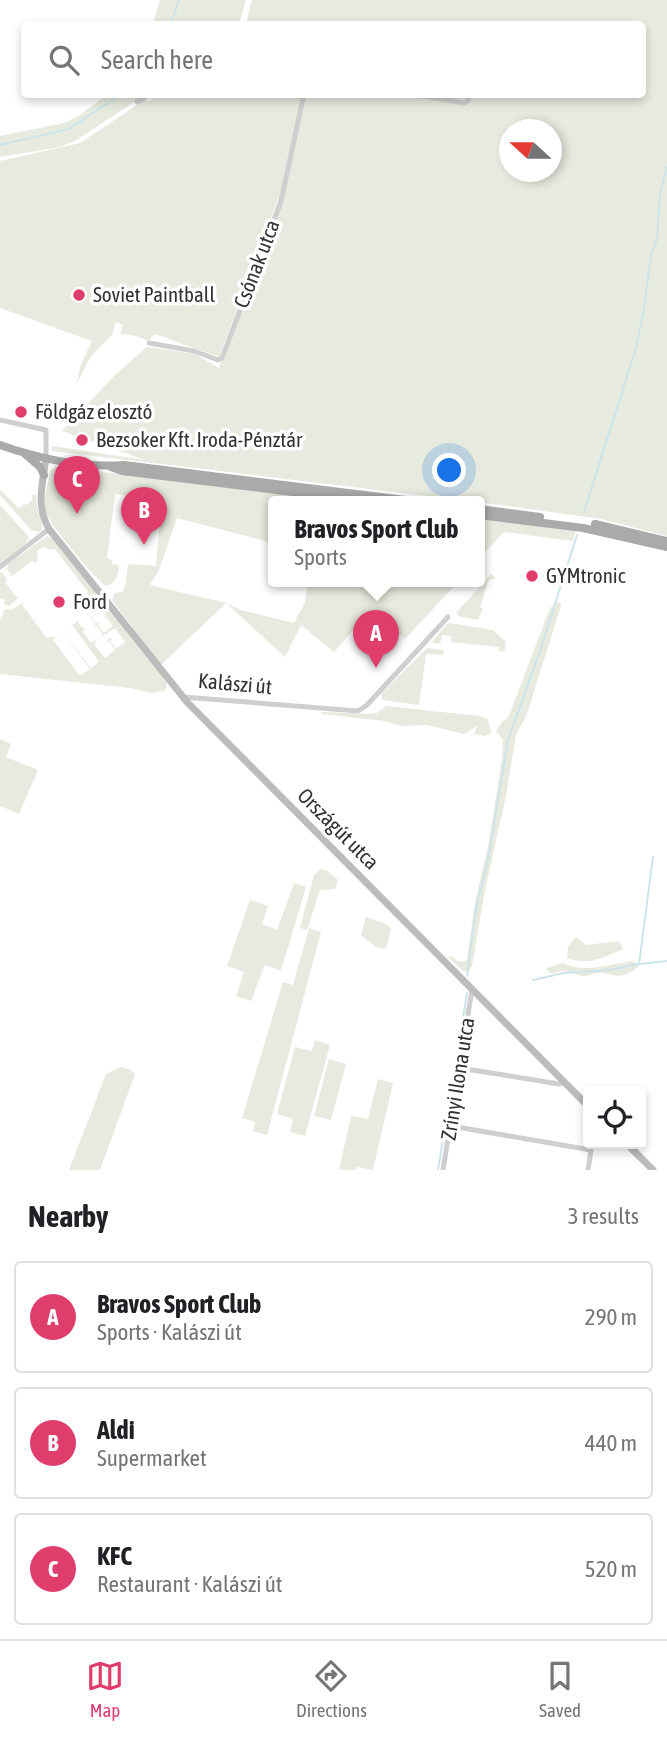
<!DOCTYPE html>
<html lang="en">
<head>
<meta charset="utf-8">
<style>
  :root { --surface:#fff; --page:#f2f2f2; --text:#202124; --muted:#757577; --line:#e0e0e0; --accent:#df3d6c }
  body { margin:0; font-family:"Asap Condensed",sans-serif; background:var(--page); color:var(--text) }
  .controls { position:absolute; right:21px; bottom:21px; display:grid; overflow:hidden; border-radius:7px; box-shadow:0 4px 10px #0003 }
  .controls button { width:63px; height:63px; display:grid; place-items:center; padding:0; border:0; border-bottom:2px solid var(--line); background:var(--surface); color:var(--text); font:35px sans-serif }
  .compass { position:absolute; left:499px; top:119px; width:63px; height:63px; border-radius:50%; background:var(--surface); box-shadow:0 4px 10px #0003; rotate:291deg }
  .you { position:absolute; left:450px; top:471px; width:24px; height:24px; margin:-18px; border:5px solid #fff; border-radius:50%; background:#1a73e8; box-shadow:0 0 0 10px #1a73e833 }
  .badge { display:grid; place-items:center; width:46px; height:46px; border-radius:50%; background:var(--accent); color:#fff; font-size:23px; font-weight:700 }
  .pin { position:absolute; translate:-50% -58px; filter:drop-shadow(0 2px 4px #0008) }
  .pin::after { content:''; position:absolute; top:37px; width:24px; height:21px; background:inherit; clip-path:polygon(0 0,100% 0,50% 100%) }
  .popup { position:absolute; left:268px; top:496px; width:217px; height:91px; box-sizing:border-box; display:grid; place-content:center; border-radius:7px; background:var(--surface); filter:drop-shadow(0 2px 5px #0005); font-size:23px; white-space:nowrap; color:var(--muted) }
  .popup b { font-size:26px; color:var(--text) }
  .popup::after { content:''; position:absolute; left:50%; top:100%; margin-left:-14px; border:14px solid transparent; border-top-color:var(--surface) }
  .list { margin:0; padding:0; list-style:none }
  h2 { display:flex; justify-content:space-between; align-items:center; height:91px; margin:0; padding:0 28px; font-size:30px }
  h2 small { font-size:23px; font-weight:400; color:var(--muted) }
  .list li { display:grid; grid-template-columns:46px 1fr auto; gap:21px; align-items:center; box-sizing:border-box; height:112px; margin:0 14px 14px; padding:0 14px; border:2px solid var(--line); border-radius:7px }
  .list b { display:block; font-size:26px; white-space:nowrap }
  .list p { margin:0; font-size:23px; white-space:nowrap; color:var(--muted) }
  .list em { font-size:23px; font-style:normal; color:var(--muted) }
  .icon { flex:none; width:38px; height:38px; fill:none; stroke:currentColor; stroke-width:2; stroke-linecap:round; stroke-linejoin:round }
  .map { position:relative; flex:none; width:667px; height:1170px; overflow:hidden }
  .search { position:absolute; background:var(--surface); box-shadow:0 4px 10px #0003; left:21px; right:21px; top:21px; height:77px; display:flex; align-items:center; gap:18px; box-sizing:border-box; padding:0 24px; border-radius:7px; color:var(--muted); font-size:26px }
  .sheet { height:469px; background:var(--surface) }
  nav { display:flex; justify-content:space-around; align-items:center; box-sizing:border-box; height:98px; border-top:2px solid var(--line); background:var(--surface); font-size:19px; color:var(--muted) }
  nav a { display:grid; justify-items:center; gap:4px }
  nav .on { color:var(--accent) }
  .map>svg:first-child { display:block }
</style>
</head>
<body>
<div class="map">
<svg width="667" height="1170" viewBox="0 0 667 1170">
  <rect width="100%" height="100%" fill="#fff"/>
  <!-- green -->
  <g fill="#e7eade" fill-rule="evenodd">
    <path d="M160,0H246L239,24H153Z"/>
    <path d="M252,0H667V536L601,519L479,502L52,451V446L145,460L62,431L116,374L147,347L195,354L219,368L283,199L305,95L642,94V24H246ZM510,130H552V172H510Z"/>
    <path d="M106,95H145L75,141L60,147L0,157V136L64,123L79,116Z"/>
    <path d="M160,95H303L280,194L219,357L155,334L148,341L136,336L120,334L123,325L116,322L112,335L91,356L76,385L81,364L92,341L0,308V161L80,143L146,99L148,101Z"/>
    <path d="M56,466L344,502H273V543L177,518L159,570L150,585L226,603L241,610L294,623L305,602L308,582H458L405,639L380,618L355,628L334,652L301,625L285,657L226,603L161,665L112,600L115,593L122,592L125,587L128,564L156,566L160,521L150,517L153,499L115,494L107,558L112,560V564L119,565C118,575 117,582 106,586C93,577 52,527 46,513C42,500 48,487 49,475L50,471Z"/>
    <path d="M0,490L19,508L24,504L27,505L33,499L31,495H36C36,509 43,522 42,530L39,532L31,530L0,495Z"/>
    <path d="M0,505L29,537L25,544L0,564Z"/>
    <path d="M479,518L576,530L573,541L504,532L479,559Z"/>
    <path d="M47,536L53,539L97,594L93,602L90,601L85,595L88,592L55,549L52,550L43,547L37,551L38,560L35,563L32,561L12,576L7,569L2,572L7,580L5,582L16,597L20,596L9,606L4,604L5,600L0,598V573L7,568L8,564Z"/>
    <path d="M491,574L495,577L493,580L489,579L480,607L483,609L478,620L458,616L457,612Z"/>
    <path d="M25,602L22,605L46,637H55L53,640L80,676L90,669L63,633L60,635L66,630L63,633L91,668L99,662L73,626L70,627L80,619L78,622L83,629L86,628L83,632L91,643L97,639L94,644L105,658L115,650L109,641L106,643L109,638L112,639L110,641L116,649L125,642L115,628L101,637L103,634L97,626L94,627L96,624L88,614L85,616L88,613L96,623L99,622L98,625L104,633L113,626L107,618L104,620L106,616L99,606L95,608L101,603H105L165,678L167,683L166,690L152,693L129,688L0,674V621L5,609L11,610Z"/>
    <path d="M558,602L561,603V606L527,714L516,735L506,796L485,890L472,966L469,972L463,971L448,957L452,956L457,961L465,962L467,959L475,902L488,847L502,759L503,740L496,731L502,722L509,716L550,608Z"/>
    <path d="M450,623L493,630L506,642L505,651L499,652V647L451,642V636L442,635L440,644L434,643L432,642L447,624Z"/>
    <path d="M427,648L444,650L443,655L426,654L419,705L382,700L381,694Z"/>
    <path d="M386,706L479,716L487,719L491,730L490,734L484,736L474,734L477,726L464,734L427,725L402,726L384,721L322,714V712L370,714L377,713Z"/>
    <path d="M0,739L11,744L6,757L38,770L19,814L0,806Z"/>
    <path d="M320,869L326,870L338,880L335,889L320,890L307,930L300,928L314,875Z"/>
    <path d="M294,883L306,887L281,971L265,965L251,1001L236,996L244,972L227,966L250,900L268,906L262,924L277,930Z"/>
    <path d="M366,917L386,924L391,928L387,946L384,949L376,947L361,935Z"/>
    <path d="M309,928L321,932L267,1135L253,1131L255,1122L242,1118L283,982L293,985Z"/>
    <path d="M576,937L586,945L619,941L623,949C603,958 588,966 567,958L568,947Z"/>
    <path d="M633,961L639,966C616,984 615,971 596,973C592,974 588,976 585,976C571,976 568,967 552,974L547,970V968L563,963C584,974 611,964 633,961Z"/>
    <path d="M315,1040L330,1045L305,1136L290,1132L293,1119L277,1114L295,1047L312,1051Z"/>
    <path d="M329,1059L346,1064L331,1120L314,1116Z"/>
    <path d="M120,1067L130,1069L135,1074L100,1170H69L106,1074Z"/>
    <path d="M378,1079L393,1083L373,1170L357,1167L356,1170H339L351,1116L368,1119Z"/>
  </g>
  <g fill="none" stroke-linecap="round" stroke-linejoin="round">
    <!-- stream -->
    <g stroke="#cbe5ea" stroke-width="2">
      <path d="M171,24L179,0"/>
      <path d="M0,145L69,129L121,94"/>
      <path d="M584,512L636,348L644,309L651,256L657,239L660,194L667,167"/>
      <path d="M639,964L653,857"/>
      <path d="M467,976L476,908L488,859L508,740L541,648L577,535"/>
      <path d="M533,980L564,973L611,970L631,965L667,961"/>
      <path d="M438,1170L467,993"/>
    </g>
    <!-- minor -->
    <g stroke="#cfcfcf" stroke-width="5">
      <path d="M412,94L464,103L468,101L470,94"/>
      <path d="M137,102L150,94"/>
      <path d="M149,343L194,351L218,360L222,358L281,201L304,94"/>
      <path d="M0,420L46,430V459"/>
      <path d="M0,567L49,529"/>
      <path d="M183,697L358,711L367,705L448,617"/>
      <path d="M460,1068L559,1084L565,1082"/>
      <path d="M451,1126L591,1150"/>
      <path d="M443,1170L472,989"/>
      <path d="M588,1170L592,1144"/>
    </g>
    <!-- secondary -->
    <g stroke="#bcbcbc" stroke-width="7">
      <path d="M46,459C42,484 36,507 49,529L187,702L588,1106"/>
      <path d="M627,1144L653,1170"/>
    </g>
    <!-- primary -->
    <g stroke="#aaa" stroke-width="8">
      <path d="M0,445C40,459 82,468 124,465L421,502"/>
      <path d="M25,454L40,467L44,475"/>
      <path d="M111,467L122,471L374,502"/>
      <path d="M479,509L540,517"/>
      <path d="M479,515L583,528L667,547"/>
      <path d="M595,524L667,541"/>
    </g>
  </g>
  <!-- markers -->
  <g fill="#df3d6c" stroke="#fff" stroke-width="2.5">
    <circle cx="79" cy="295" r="7"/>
    <circle cx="21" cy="412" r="7"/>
    <circle cx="82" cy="440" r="7"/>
    <circle cx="532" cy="576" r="7"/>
    <circle cx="59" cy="602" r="7"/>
  </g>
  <g text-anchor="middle" stroke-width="7" stroke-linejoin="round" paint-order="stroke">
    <!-- street labels -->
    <g font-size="21" fill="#323232" stroke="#fff">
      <text transform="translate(257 264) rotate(-69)" y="7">Csónak utca</text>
      <text transform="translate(235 684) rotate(5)" y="7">Kalászi út</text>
      <text transform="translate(338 829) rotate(45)" y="7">Országút utca</text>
      <text transform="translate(458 1079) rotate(-81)" y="7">Zrínyi Ilona utca</text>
    </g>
    <!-- poi labels -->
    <g font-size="21" fill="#323232" stroke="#fff" text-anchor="start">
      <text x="93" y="302">Soviet Paintball</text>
      <text x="35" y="419">Földgáz elosztó</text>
      <text x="96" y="447">Bezsoker Kft. Iroda-Pénztár</text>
      <text x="546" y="583">GYMtronic</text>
      <text x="73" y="609">Ford</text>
    </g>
  </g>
</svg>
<div class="controls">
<button><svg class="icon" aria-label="locate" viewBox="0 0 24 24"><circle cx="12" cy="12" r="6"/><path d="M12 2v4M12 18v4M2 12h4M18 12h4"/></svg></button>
</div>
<svg class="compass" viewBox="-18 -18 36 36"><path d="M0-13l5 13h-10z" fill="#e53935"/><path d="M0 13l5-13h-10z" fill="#757577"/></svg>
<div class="you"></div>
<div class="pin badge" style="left:376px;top:668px">A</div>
<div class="popup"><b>Bravos Sport Club</b>Sports</div>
<div class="pin badge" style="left:144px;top:545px">B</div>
<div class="pin badge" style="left:77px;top:514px">C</div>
<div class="search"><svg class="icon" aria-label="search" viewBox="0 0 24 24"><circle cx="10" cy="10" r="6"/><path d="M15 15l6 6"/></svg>Search here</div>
</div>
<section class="sheet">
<h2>Nearby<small>3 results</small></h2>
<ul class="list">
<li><span class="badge">A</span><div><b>Bravos Sport Club</b><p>Sports · Kalászi út</p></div><em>290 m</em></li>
<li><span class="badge">B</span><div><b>Aldi</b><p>Supermarket</p></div><em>440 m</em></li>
<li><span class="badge">C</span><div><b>KFC</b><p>Restaurant · Kalászi út</p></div><em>520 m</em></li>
</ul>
</section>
<nav>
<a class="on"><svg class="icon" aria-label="map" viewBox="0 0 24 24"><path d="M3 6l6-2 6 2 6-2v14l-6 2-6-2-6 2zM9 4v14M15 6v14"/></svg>Map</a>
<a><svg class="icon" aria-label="directions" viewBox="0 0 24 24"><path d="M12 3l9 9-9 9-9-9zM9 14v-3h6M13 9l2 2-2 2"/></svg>Directions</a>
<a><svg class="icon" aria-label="saved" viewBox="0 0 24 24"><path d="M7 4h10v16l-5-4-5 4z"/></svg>Saved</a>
</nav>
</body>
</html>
